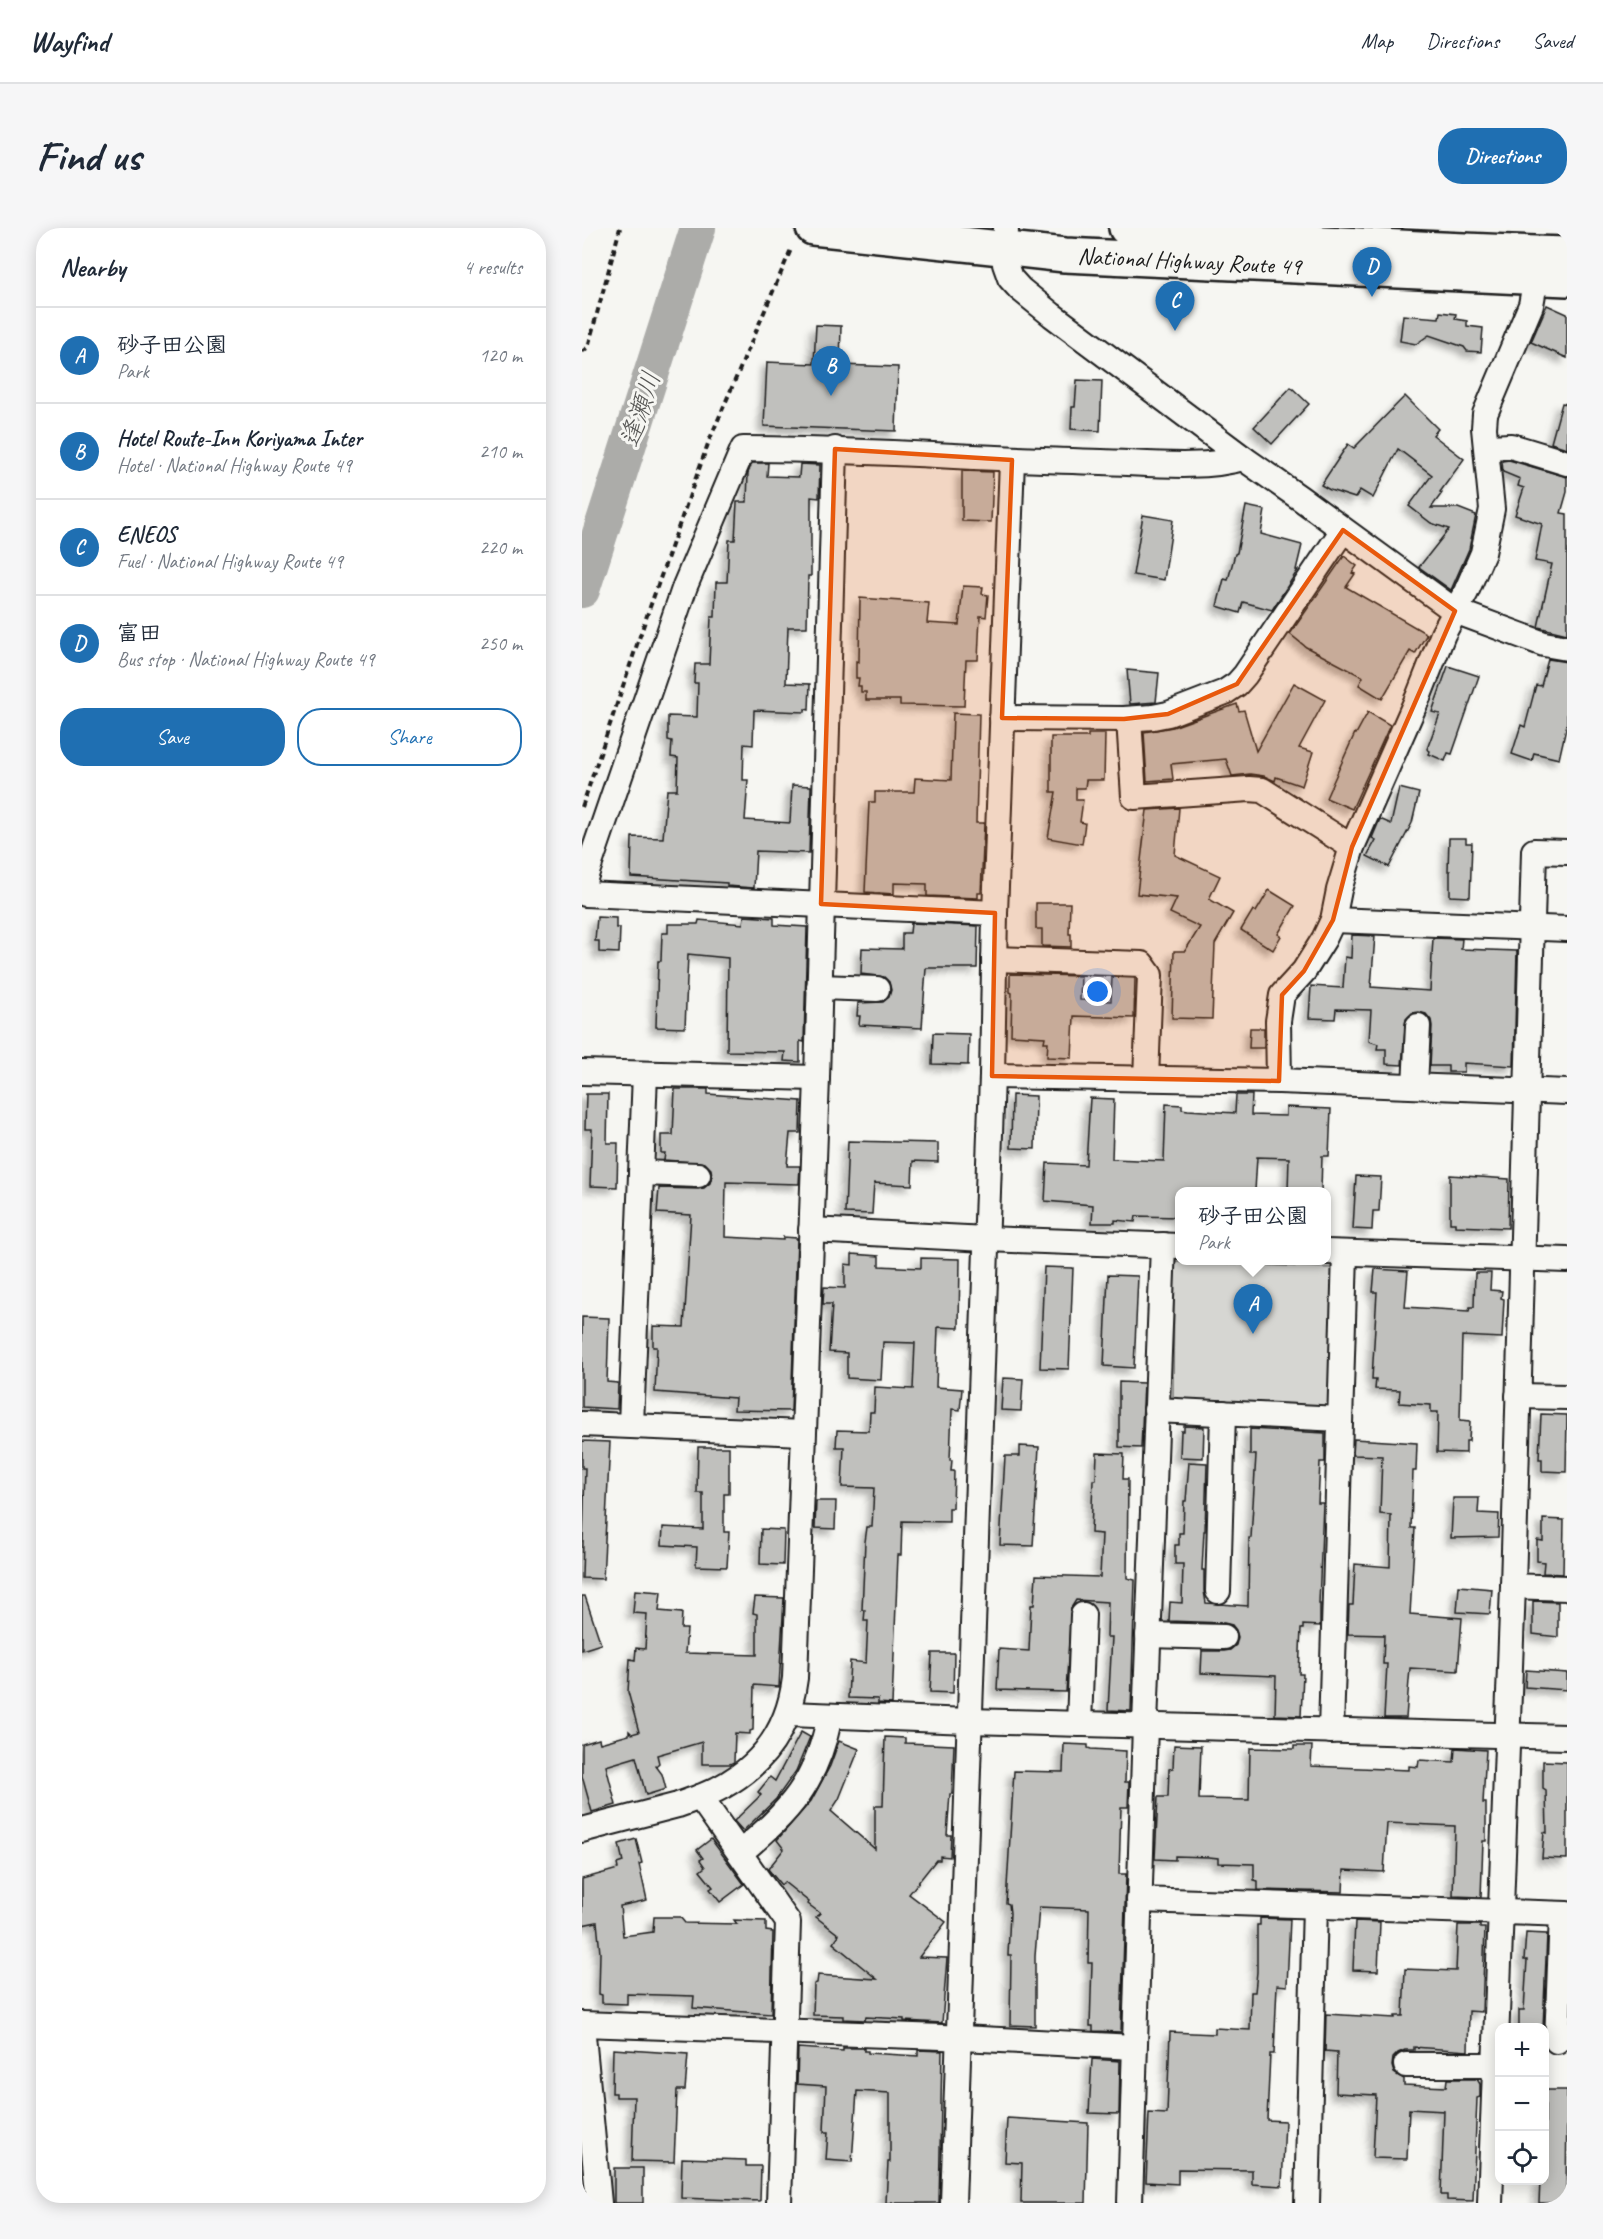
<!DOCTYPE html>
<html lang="en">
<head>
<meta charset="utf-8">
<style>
  :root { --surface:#fff; --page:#f6f6f7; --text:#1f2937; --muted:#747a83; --line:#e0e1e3; --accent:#1f6fb2 }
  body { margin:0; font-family:Caveat,"Klee One",sans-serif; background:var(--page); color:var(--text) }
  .controls { position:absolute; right:18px; bottom:18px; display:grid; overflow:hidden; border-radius:12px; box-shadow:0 3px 15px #0003 }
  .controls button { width:54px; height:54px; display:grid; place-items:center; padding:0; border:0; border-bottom:2px solid var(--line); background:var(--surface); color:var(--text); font:30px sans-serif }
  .you { position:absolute; left:516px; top:764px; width:21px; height:21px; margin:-15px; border:4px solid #fff; border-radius:50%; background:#1a73e8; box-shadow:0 0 0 9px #1a73e833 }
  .badge { display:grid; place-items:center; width:39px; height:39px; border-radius:50%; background:var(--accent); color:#fff; font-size:20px; font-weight:700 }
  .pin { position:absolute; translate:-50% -50px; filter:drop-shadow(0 2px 3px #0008) }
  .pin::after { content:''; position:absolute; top:32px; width:21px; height:18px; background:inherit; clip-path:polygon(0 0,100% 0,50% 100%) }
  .popup { position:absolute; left:593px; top:959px; width:156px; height:78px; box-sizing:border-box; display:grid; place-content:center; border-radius:12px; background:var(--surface); filter:drop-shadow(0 2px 4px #0005); font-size:20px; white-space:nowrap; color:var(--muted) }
  .popup b { font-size:22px; color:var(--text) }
  .popup::after { content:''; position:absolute; left:50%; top:100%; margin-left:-12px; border:12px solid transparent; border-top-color:var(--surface) }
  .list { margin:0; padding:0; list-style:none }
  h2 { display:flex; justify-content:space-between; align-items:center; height:78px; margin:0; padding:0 24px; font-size:26px }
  h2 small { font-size:20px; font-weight:400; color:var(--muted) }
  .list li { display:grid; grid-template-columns:39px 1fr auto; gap:18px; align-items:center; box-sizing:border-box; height:96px; padding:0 24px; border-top:2px solid var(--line) }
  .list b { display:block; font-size:22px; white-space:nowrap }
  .list p { margin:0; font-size:20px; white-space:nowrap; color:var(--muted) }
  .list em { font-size:20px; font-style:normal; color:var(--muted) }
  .actions { display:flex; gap:12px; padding:18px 24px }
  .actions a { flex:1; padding:14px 0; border:2px solid var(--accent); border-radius:24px; text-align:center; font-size:21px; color:var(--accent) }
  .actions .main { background:var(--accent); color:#fff }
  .icon { flex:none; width:33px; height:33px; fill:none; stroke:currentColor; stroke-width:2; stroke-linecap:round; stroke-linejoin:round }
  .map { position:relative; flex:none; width:985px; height:1975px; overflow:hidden; border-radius:24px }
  header { display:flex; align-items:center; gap:36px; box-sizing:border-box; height:84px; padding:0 30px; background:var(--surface); border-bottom:2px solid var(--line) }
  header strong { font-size:28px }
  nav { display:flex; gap:33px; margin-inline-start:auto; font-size:21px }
  .intro { display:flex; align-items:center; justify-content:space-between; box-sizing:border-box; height:144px; padding:0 36px }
  h1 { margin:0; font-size:42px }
  .button { padding:15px 27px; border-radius:24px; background:var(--accent); color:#fff; font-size:21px; font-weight:700 }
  main { display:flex; gap:36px; padding:0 36px }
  aside { flex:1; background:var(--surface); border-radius:24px; box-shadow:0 3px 15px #0003 }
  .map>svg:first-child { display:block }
</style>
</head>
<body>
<header>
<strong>Wayfind</strong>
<nav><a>Map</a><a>Directions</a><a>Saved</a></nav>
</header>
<div class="intro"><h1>Find us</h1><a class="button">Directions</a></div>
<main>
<aside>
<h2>Nearby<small>4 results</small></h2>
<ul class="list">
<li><span class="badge">A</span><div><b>砂子田公園</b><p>Park</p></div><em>120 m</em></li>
<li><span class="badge">B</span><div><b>Hotel Route-Inn Koriyama Inter</b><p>Hotel · National Highway Route 49</p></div><em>210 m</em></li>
<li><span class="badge">C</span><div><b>ENEOS</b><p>Fuel · National Highway Route 49</p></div><em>220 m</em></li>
<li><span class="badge">D</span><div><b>富田</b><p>Bus stop · National Highway Route 49</p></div><em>250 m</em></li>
</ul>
<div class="actions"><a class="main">Save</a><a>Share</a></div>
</aside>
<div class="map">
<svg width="985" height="1975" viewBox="0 0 985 1975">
  <defs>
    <filter id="shadow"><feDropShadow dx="-5.5" dy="5.5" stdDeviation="3" flood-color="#0004"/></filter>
  </defs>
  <rect width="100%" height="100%" fill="#f6f6f2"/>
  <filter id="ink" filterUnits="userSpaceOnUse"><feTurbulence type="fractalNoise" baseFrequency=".0167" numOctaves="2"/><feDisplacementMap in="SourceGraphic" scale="12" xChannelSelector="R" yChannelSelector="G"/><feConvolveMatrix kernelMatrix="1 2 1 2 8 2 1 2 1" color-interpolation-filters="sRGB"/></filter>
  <g filter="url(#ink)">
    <!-- green -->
    <path fill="#d6d6d2" stroke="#797977" stroke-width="1.5" d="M592,1033L750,1040L751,1179L591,1171Z"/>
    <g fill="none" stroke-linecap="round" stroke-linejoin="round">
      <!-- river -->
      <path stroke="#acaca9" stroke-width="36" d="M0,362L116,0"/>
    </g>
    <!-- building -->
    <g fill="#c0c0bd" stroke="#1c1c1c" stroke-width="1.5" filter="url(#shadow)">
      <path d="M965,77L985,86V130L949,114Z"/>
      <path d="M858,84L874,86L873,91L885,93V98L901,100L899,124L885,123L882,119L847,107L834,116L818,113L821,87L857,90Z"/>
      <path d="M234,97L259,98L258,137L316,139L314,203L182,198L185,134L232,136Z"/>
      <path d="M495,152L520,153L518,203L489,201L490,179H493Z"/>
      <path d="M709,159L727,176L690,216L672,199Z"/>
      <path d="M823,168L856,201L851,207L882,231L858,264L860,265L849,280H876L894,287L887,321L869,362L837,339L867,301L849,295L827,278L850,247L816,221L791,270L778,262L773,270L748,262L739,257L766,216L772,220Z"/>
      <path d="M980,175L985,176V220L969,215Z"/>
      <path d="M927,232L985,249V264L979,285L985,286V406L956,399L970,336L953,333L960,296L933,287L942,260L936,258L938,251L921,244L920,233Z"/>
      <path d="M170,235H186L185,248L217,249L218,236L238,237L237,270L229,269V348H226L225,399H206L204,455L228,456L227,482L223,481V484L172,482L171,517L162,516L161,552H166L163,592L208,595L210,557L229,558L227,625L174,623L172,660L145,658V655L49,649L50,609L81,610L85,562H95L96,530L89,529L90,513L86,512V488L115,489L116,455H112L113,436H127L129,389H133L134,354H145L147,312H153L155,274H165L166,245Z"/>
      <path d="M380,243L411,244L409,294L380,293Z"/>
      <path d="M664,278L683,282L679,306L720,317L714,342H716L690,382L661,374L658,385L635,378L642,351L646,352L653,326L655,325Z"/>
      <path d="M561,287L591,292L582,352L551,347Z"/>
      <path d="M762,328L775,338L770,345L773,346L764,359L845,406L833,426L828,423L800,471L777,457L781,449L724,419L708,406Z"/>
      <path d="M381,358L401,359L400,366L406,367L404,389L398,388L396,432H384L382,478L318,477V472H284V464H279V458H276L277,450H274V433L277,434L278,370L347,375L345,395L377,397Z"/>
      <path d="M966,431L985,434V496L977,531L952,525L950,533L930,526L939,497L943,499L954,457L959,458Z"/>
      <path d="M866,438L897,448L870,526L866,525L863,533L847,526L848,523L845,521L858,486L850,484Z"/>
      <path d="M545,442L577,445L574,474L548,476Z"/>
      <path d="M712,455L743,472L717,520L731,524L720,558L694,549L693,553L682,548L668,546L650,548L644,531L589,536L591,551L565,553L562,504L591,499L655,476L657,483L662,482L674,523Z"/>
      <path d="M786,484L808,497L770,581L744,570L773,505L774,506Z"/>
      <path d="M371,485L397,486L394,595H402L399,665H396V670L345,668V656L312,655V666L283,664L287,574H293V564H332L333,550L369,552Z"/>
      <path d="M506,506H523L522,552H504L503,560H494V572H501L498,594L503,595L500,616L466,610L474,564H469V509H506Z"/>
      <path d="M817,560L837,565L830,595L807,639L785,628L794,612L790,610L798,591L809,596Z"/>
      <path d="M597,580L593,627L638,648L627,671L651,685L633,716L630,791L590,790L592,723H603L618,699L588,685L595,670L555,666L565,582Z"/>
      <path d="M867,610H884V615H890L888,669L868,668V643H866Z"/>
      <path d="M687,662L713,678L696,706L699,708L691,722L659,702L671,682L674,684Z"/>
      <path d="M454,675H488L487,706H489V719L460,718V701H454Z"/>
      <path d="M162,688L192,690V697L225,699L222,814L218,813V834L202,833L203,824L145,823L146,730L106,726L103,800L74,799L76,733H79L80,705H86V696H116L117,692L161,696Z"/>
      <path d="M15,689L34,690V700H38L37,725L17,724V713H13Z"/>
      <path d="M329,695L396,698L395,740H344L340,800L277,797L278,788H275L276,775L301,774L307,769L309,762L307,754L302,749L279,746L280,720L320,721V705H328Z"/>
      <path d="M770,707L793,708L789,759L848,763L851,710L880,711L879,721L935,723L932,838L882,835V844H866V838H848L850,798L849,792L844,786L837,784L830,785L824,791L820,837L804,836V821H795L796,816L787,813L789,782L754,781L753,791L727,790L729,758L761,760L763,729L769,730Z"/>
      <path d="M428,746L499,748L498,772L529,773L530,749L553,750L552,790L492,788L490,830L465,829L466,814H462L463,809L429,807L430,765L428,764Z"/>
      <path d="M668,800H682V820H667Z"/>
      <path d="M351,805L387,806L386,837L350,836Z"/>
      <path d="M93,861H126V866L219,873L218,905H208L205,938H218L217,956L144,954L143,1009L201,1012V1009L215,1010L209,1183L152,1182L153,1170L73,1164L75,1119H71V1098L102,1099L109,987L75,985L77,960L116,961L122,960L128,955L130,948L129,941L123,935L82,932L83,925H79V907H91Z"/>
      <path d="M4,866H26L25,915H36L35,959L8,958L10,901H3Z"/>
      <path d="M430,867L454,868L453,921L429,920Z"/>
      <path d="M654,867H670L669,887L704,888V879L749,881L747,928H740L739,963H706L707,930L675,929L673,963H597V989L554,988L553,994L533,992V995H510L511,977L463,973L465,935L504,937L508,870L532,871L530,931L582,933L584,876L600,877V881L606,882L653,885Z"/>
      <path d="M266,913L356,915V934L331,933L330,957L292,955L290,986L263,985Z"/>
      <path d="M868,947L927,951L926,1000L873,998V995H868Z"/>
      <path d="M774,948L799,949L797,983H791L790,1002L771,1001Z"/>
      <path d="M270,1026L297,1028V1038L339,1040V1030L378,1031L377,1100L356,1099L354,1159L380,1161L378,1182L370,1181L368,1232H370L369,1243H372L371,1280H367V1294L320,1293L319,1327H316L310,1476L296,1475V1471L266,1470L268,1433L284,1435L286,1393H282L283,1382H280L283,1314L285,1299H290L292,1260L260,1259L262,1219H254L255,1202L287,1203L288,1184H292L293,1159L331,1161L333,1115L301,1114L299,1152L265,1150V1125L247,1124L250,1076H241L242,1059L263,1060V1036L270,1037Z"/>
      <path d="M462,1039L491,1040L487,1141L458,1140Z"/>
      <path d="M793,1041L826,1043L823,1079L887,1083L888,1079H892L893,1045H909L908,1062L920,1063L919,1070L922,1071L920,1110L880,1108L878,1192L888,1193L887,1213H884V1225L855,1224L856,1184H849V1177L817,1175L818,1162L793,1161L794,1151H790L795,1064H791Z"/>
      <path d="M526,1047L556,1048L552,1140L522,1138Z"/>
      <path d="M0,1089L27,1090L25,1154L36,1155L35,1181L0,1179Z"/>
      <path d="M421,1150L441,1151L439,1183L419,1182Z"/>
      <path d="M537,1154L562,1155L559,1220L537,1219Z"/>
      <path d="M959,1186L985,1187L984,1244L960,1243V1231H957Z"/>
      <path d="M602,1198L622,1199L621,1230L598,1229L599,1203H602Z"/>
      <path d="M668,1201L743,1205V1234H738L736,1275H741L737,1376H738V1398L721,1397V1401H719L717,1446H721L719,1488L693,1487L694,1448L619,1445L620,1423H642L648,1422L654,1417L656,1409L654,1402L650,1397L642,1395L587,1393L588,1374L600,1375L601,1336H593V1317H597V1305H601L602,1273H604L607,1234L625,1235L623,1303H622L620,1342H622V1363L624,1375L666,1378L667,1310H669L674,1227H668Z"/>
      <path d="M772,1211L835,1215L834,1243H831L829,1300H833L828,1386L880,1390L876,1443L828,1440L824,1490H802L805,1436H801L802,1407L766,1406L767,1377H771L773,1336L808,1339L809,1287L798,1286L800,1228L771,1227Z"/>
      <path d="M0,1213L28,1214L21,1351L0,1350L3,1240H0Z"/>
      <path d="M438,1218L457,1219L451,1318L418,1317L423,1228H438Z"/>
      <path d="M116,1219H147V1266H142V1304H147L145,1339L114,1338L115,1319L80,1317L81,1299L121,1301V1265H115Z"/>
      <path d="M515,1225L542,1226L541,1251H546L545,1350L553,1352L549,1483L526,1482L530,1409H525L526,1374L494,1372L489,1380L484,1464L415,1462L417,1421L447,1423L449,1377H452L454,1347L518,1349L520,1306L509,1305L511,1252H514Z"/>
      <path d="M871,1270H897L896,1285L917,1286L916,1309L869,1310Z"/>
      <path d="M234,1273H254L253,1301L233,1300Z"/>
      <path d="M961,1291L982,1292L981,1346L961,1345L962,1334L955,1333V1312L961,1313Z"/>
      <path d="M179,1301L202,1302L201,1337L178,1336Z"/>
      <path d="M877,1358L910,1361L908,1386L875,1384Z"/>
      <path d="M53,1362L79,1364L77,1383L100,1385L99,1401H105L103,1425L175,1427V1386L171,1385L173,1369L202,1370L197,1459L172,1457L171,1502L168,1503V1506L153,1505L152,1534L148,1536H120V1514L75,1527L77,1535L74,1538L80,1546L84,1561L64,1567L54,1529L24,1538L34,1577L10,1584L0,1548V1516L17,1511L18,1515L47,1507V1503L50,1506L57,1504L46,1464L48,1431L53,1432L54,1420L63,1421L65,1386L51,1385Z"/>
      <path d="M0,1368H3L19,1416L0,1422Z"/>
      <path d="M951,1373L976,1374V1409L951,1406Z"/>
      <path d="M350,1425H372L371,1465L348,1464Z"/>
      <path d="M944,1442L985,1445V1462L943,1459Z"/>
      <path d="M219,1504L228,1509L214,1543L194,1571L161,1603L152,1593L179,1567L176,1564L188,1549L193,1553Z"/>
      <path d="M303,1509L323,1510V1515L372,1517L370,1566H368L365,1607H369L368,1629L358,1628V1632H354L327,1666L364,1694L337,1729L365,1730L360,1795L322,1793V1791L284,1789L283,1792L261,1791V1788L231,1787L232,1756L235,1755L236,1747L295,1751L251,1715L257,1707L234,1689L238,1685L226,1676L227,1674L202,1654L199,1657L186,1641L202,1621L195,1612L229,1573L248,1538L257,1513L277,1521L257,1571L249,1583L293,1621V1578H301Z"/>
      <path d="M482,1516L506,1517V1520L509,1521L544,1523L543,1554H547L546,1579H539L537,1646H544L539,1804L511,1803V1798H508L510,1735H506L507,1681L457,1679L453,1728V1798L428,1797L429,1727H426L428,1685L427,1676L424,1675L432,1543L481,1544Z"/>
      <path d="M592,1517L619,1518L617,1571L667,1572L668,1520L712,1521V1518H730L729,1538L827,1542V1538L836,1539L837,1532L872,1534L873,1520L904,1522L901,1575H904V1613H901L899,1669L871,1668L873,1598L805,1595L802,1644L762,1642L761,1664L676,1662V1653L672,1652V1636L636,1635V1630L627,1629L593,1628V1632L573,1631L576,1569H586L587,1541L591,1540Z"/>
      <path d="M961,1533L985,1534V1631L960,1630L962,1604L965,1605L964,1562L961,1560Z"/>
      <path d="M54,1611L60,1635L57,1636L65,1672L38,1678L41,1708L71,1704L72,1689H98L103,1695L155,1696L152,1692L184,1693V1703L191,1704L189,1786L111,1780L112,1768L45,1766V1776L20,1775V1767L17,1766L18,1725L15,1694L0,1697V1651L36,1641L35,1636L41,1634L37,1616Z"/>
      <path d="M129,1611L162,1656L138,1674L128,1661L131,1659L118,1643L123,1639L118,1632L121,1630L115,1622Z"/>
      <path d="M678,1690L708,1691L705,1758L695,1757L692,1826H688L685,1892L703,1893L700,1958L670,1956V1942L596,1941V1956L564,1954L567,1885L585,1886L588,1804L633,1806V1800L668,1802L669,1764H673L675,1744V1697H678Z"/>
      <path d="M773,1693L798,1694L796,1743L771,1742Z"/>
      <path d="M876,1697H898V1700H903L900,1784L887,1783L886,1823L832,1819V1822H823L816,1825L811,1830L810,1838L812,1845L822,1851V1857L864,1859L865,1851H895L898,1856V1869L895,1870L891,1973L865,1972V1967H859L862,1883L827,1881L825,1931L791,1930L794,1867L754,1865L755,1824L743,1823L744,1786L813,1790V1788H821L823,1741L874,1743Z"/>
      <path d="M944,1705L965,1706L961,1800H937V1782H942L945,1732H942Z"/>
      <path d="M216,1820L261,1823V1820H282V1823H286V1825L336,1828V1822L360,1823L357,1975H304L306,1934H308V1865L275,1863L270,1934L244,1932L246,1904H242L244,1858L215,1856Z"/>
      <path d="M31,1821L106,1826L103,1862H95L92,1934L50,1933L52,1869H34V1865H30Z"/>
      <path d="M510,1831L538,1833L537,1886L507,1885Z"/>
      <path d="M963,1862H985L984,1975H957L958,1953H963Z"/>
      <path d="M425,1890L506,1895L504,1975H439L440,1935L423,1934Z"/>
      <path d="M100,1930L164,1932V1938H179L178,1973L99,1970Z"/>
      <rect x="32" y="1940" width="29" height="35"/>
    </g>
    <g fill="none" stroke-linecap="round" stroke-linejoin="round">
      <defs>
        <g id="minor">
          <path d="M424,0L423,36L428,50L438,61L470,87L661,230L718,270L873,383L962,416L985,420"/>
          <path d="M905,219L929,218L985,235"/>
          <path d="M420,490L542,491L571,489L586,486L643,464L655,456L663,447L761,302"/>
          <path d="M547,491L552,569L667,561L680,562L770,619"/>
          <path d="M413,685L3,666L2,653L103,358L161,221C281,221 400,231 520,234C562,235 621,242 661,230"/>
          <path d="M751,692L985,701"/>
          <path d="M412,731L560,736L568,747L564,851"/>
          <path d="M237,759L295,761"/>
          <path d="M0,844L235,850"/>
          <path d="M410,848L697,853L696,793L700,767L722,743L742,711L751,692L757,662L770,619L837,467L861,406L884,364L901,325L910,281L902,200L903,186L949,77L954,49"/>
          <path d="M697,853L985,864"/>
          <path d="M833,858L836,798"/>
          <path d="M59,945L116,947"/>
          <path d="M229,1002L404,1011L598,1018"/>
          <path d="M744,1024L985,1032"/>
          <path d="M936,1168L985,1169"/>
          <path d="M574,1182L758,1191"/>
          <path d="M0,1196L221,1205"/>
          <path d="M49,1197L63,846"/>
          <path d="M931,1358L985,1360"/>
          <path d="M636,1363L641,1185"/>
          <path d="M566,1407L642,1409"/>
          <path d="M207,1486L387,1493L985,1509"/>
          <path d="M497,1496L501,1387"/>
          <path d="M749,1503L763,1025"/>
          <path d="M0,1602L96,1577L118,1569"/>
          <path d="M158,1625C209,1582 234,1555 248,1488"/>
          <path d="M557,1672L985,1686"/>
          <path d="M0,1796L360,1809L552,1819"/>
          <path d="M0,1797L17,1975"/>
          <path d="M975,1813L980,1686"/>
          <path d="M824,1837H913"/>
          <path d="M197,1975L206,1694L118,1569C173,1547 206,1509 213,1450L235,850L253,221"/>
          <path d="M371,1975L410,848L413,685L430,232"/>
          <path d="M548,1975L563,1497L581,1017"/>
          <path d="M725,1975L733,1678"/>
          <path d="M908,1975L931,1358L952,623L985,624"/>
        </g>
        <g id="highway">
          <path id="s1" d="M231,0L483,27L985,51"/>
          <path d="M544,0C691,14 838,21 985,26"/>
        </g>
      </defs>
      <!-- minor casing -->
      <use href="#minor" stroke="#1c1c1c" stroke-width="28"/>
      <!-- highway casing -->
      <use href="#highway" stroke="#1c1c1c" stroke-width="38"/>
      <!-- path -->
      <g stroke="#1c1c1c" stroke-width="4" stroke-dasharray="6 4.5" stroke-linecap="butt">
        <path d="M0,124L6,119L38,0"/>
        <path d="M0,579L63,393L127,213L210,19"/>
      </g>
      <!-- minor -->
      <use href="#minor" stroke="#f6f6f2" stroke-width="24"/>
      <!-- highway -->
      <use href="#highway" stroke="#f6f6f2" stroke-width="33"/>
    </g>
  </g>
  <!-- marked area -->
  <path fill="#e8590c" fill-opacity="0.2" stroke="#e8590c" stroke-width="4.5" stroke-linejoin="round" d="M253,221L430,232L420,490L542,491L586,486L655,456L761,302L873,383L770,619L751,692L722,743L700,767L697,853L410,848L413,685L239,676Z"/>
  <g text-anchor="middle" stroke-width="6" stroke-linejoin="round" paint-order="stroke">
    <!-- street labels -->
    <g font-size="24" fill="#1c1c1c" stroke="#f6f6f2">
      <text dy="8" stroke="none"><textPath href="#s1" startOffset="378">National Highway Route 49</textPath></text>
    </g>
    <!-- water labels -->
    <g font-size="26" font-style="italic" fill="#565654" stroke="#f6f6f2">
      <text transform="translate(58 181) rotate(-72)" y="9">逢瀬川</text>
    </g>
  </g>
</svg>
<div class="controls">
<button>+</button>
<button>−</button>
<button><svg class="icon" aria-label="locate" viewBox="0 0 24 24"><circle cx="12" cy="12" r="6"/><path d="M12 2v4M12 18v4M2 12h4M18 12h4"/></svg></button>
</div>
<div class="you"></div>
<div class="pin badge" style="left:671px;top:1106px">A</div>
<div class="popup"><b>砂子田公園</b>Park</div>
<div class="pin badge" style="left:249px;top:168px">B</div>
<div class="pin badge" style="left:593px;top:103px">C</div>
<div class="pin badge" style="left:790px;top:69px">D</div>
</div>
</main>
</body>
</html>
